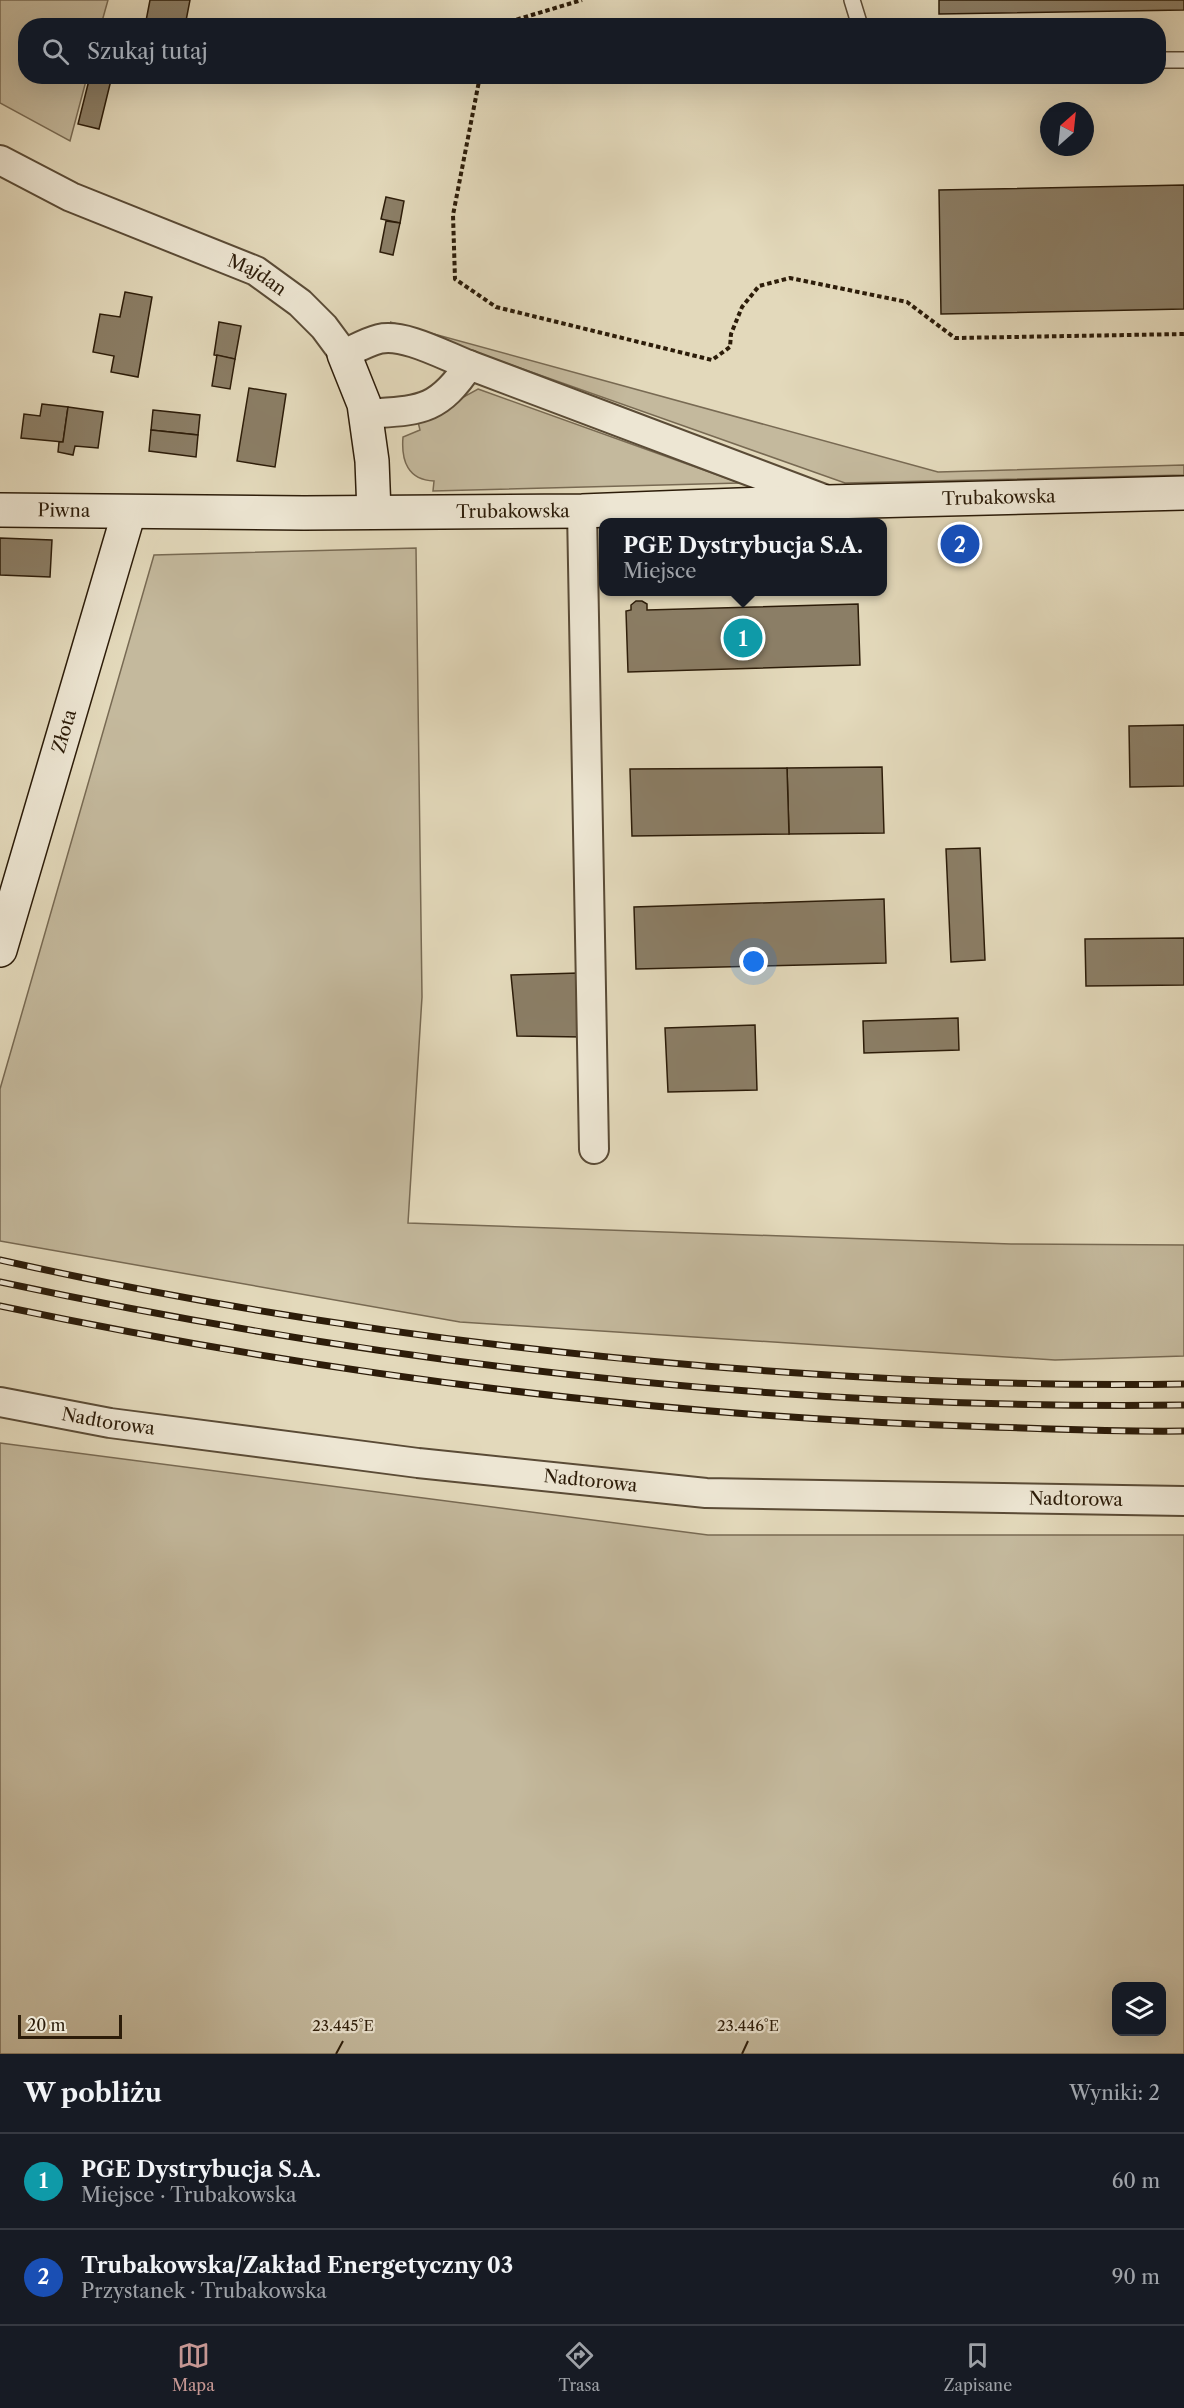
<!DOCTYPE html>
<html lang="pl">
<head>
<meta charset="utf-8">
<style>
  :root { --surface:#171b24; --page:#242831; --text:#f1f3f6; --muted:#9ea1a6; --line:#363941; --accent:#c59692 }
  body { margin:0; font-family:"Libre Caslon Text",serif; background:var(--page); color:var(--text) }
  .controls { position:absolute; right:18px; bottom:18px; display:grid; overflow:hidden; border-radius:12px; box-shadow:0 6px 24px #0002 }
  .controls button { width:54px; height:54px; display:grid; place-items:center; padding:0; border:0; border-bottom:2px solid var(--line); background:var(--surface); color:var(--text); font:30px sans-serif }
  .compass { position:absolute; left:1040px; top:102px; width:54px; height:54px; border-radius:50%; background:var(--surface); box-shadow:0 6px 24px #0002; rotate:27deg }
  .scale { position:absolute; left:18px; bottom:15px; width:104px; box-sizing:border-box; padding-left:6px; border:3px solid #2c1c09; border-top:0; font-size:16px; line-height:21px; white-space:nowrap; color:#2c1c09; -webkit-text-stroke:4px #ede6d3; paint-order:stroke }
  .you { position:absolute; left:754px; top:962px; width:21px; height:21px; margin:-15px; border:4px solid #fff; border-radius:50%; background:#1a73e8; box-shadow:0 0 0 9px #1a73e833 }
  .badge { display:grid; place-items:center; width:39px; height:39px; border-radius:50%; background:var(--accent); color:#fff; font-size:20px; font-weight:700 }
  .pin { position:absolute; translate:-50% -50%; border:3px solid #fff; box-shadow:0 2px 6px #0006 }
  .popup { position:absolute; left:599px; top:518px; width:288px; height:78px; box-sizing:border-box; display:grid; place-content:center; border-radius:12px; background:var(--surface); filter:drop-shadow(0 2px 4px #0005); font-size:20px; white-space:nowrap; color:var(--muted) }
  .popup b { font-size:22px; color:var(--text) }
  .popup::after { content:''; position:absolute; left:50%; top:100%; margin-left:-12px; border:12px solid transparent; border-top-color:var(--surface) }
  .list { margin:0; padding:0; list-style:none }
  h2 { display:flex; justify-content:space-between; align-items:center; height:78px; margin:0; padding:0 24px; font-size:26px }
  h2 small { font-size:20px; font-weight:400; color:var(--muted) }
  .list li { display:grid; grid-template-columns:39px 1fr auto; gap:18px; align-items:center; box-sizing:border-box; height:96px; padding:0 24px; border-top:2px solid var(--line) }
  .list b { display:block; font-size:22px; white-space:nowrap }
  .list p { margin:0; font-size:20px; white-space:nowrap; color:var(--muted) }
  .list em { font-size:20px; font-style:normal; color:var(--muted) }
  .icon { flex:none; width:33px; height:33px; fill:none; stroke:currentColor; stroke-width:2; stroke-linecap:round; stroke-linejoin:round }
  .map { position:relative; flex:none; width:1184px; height:2054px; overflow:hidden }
  .search { position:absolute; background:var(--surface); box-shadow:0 6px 24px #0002; left:18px; right:18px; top:18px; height:66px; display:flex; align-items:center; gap:15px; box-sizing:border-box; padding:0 21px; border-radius:24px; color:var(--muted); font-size:22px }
  .sheet { height:270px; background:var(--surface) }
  nav { display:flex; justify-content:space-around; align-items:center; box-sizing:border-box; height:84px; border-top:2px solid var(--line); background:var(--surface); font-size:16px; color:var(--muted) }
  nav a { display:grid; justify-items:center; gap:3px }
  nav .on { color:var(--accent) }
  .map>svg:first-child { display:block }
</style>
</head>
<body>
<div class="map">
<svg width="1184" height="2054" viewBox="0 0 1184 2054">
  <rect width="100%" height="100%" fill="#e3d9bb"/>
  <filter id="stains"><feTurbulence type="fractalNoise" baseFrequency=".00333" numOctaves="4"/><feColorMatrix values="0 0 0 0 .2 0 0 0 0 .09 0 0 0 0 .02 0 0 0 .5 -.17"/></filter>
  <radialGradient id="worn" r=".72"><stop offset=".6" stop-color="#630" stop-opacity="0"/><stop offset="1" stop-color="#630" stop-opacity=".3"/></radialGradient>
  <!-- green -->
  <g fill="#c4b99d" stroke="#786a53" stroke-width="1.5" fill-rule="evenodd">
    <path d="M0,0H108L101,25L26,26V76L87,77L70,141L0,103Z"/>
    <path d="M390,322L938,472L1184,465V475L845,483Z"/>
    <path d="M478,389L740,483L433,491L434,481C408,480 401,461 403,437L420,430L418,422Z"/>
    <path d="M416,548L422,997L408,1223L1011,1244L1184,1245V1356L1055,1360L460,1322L0,1241V1089L154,555Z"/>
    <path d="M0,1443L708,1535H1184V2054H0ZM1162,1986V2032H1116V1986Z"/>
  </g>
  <!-- building -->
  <g fill="#8b7e66" stroke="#2c1c09" stroke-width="1.5">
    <path d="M150,0H190L185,26H145Z"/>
    <path d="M939,0H1184V10L939,14Z"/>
    <path d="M90,76H112L99,129L78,124Z"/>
    <path d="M1184,185V309L941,314L939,190Z"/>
    <path d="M386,197L404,201L400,223L381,219Z"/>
    <path d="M386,221L400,223L393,255L380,252Z"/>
    <path d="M125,292L152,297L138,377L111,372L114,356L93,352L100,314L120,317Z"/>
    <path d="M219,322L241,326L235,359L214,355Z"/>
    <path d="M217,355L235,359L230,389L212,386Z"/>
    <path d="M249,388L286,394L275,467L237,461Z"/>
    <path d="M42,404L68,407L63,442L21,438L24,414L40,416Z"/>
    <path d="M68,407L103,412L98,448L75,446L73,455L58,452L59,442H63Z"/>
    <path d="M153,410L200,415L198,435L151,430Z"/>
    <path d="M151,430L198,435L196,457L149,451Z"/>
    <path d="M0,538L52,540L50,577L0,575Z"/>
    <path d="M636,601H642L647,604V610L858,604L860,665L628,672L626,611L631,610V605Z"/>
    <path d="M1184,725V786L1130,787L1129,726Z"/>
    <path d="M882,767L884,833L789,834L787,768Z"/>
    <path d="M787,768L789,834L632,836L630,769Z"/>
    <path d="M980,848L985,960L951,962L946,849Z"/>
    <path d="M884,899L886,963L636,969L634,907Z"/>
    <path d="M1184,938V985L1086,986L1085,939Z"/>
    <path d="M578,973L583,1037L517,1036L511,975Z"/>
    <path d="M958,1018L959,1050L864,1053L863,1021Z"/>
    <path d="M755,1025L757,1090L668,1092L665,1028Z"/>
  </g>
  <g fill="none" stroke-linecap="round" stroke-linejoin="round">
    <defs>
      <g id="lane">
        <path d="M852,0L860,26"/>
        <path d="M1158,60H1184"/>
      </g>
      <g id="street">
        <path id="s1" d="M0,160L71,197L256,271L300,303L324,327L344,354C355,349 367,342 379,339C404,333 445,356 469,365"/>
        <path d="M365,414C419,410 437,413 469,365L824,499"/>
        <path d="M582,511L594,1149"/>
        <path id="s2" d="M0,1402L110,1423L418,1463L706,1493L1184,1501"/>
      </g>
      <g id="secondary">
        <path d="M344,354L364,404L372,461L374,512"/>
        <path id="s3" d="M0,510L304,513L582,511L788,503L1184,493"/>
        <path id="s4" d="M0,950L129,512"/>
      </g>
    </defs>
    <!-- lane casing -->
    <use href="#lane" stroke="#5a4b36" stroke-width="18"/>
    <!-- street casing -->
    <use href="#street" stroke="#5a4b36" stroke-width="32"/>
    <!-- secondary casing -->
    <use href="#secondary" stroke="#2c1c09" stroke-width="36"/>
    <!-- path -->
    <g stroke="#2c1c09" stroke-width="4" stroke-dasharray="4.5 3" stroke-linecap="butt">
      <path d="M495,26L582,0"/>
      <path d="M480,76L453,215L455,279L496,307L712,360L730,347L731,334L742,307L759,286L790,278L907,302L955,338L1184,334"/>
    </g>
    <!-- lane -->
    <use href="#lane" stroke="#ede6d3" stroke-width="15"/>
    <!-- street -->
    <use href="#street" stroke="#ede6d3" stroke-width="28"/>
    <!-- secondary -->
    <use href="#secondary" stroke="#ede6d3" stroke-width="33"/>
    <defs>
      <g id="rail">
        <path d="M0,1260C232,1312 468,1346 705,1366C864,1379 1024,1387 1184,1384"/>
        <path d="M0,1282C387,1365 788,1410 1184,1405"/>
        <path d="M0,1306C327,1375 659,1417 992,1427C1056,1429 1120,1432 1184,1431"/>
      </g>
    </defs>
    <!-- rail casing -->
    <use href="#rail" stroke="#2c1c09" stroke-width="7"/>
    <!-- rail -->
    <use href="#rail" stroke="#ede6d3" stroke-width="4.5" stroke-dasharray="14" stroke-linecap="butt"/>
  </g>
  <!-- ticks -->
  <path fill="none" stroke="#2c1c09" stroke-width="2" d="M336,2054L343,2041M742,2054L748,2041"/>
  <g text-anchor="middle" stroke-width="4.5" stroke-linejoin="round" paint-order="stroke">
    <!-- street labels -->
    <g font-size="18" fill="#2c1c09" stroke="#ede6d3">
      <text dy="6" stroke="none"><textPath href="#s1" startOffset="282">Majdan</textPath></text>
      <text dy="6" stroke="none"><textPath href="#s3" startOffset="999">Trubakowska</textPath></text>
      <text dy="6" stroke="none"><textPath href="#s3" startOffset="64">Piwna</textPath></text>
      <text dy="6" stroke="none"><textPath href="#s3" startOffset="513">Trubakowska</textPath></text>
      <text dy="6" stroke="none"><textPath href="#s4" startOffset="228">Złota</textPath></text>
      <text dy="6" stroke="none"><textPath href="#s2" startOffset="110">Nadtorowa</textPath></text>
      <text dy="6" stroke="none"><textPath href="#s2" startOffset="596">Nadtorowa</textPath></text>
      <text dy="6" stroke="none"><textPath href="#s2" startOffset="1082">Nadtorowa</textPath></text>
    </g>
  </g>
  <g font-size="15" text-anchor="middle" fill="#2c1c09" stroke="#ede6d3" stroke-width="4.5" stroke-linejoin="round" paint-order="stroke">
    <text x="343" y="2031">23.445°E</text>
    <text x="748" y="2031">23.446°E</text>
  </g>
  <rect width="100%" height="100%" filter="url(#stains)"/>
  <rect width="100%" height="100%" fill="url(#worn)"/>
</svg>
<div class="controls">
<button><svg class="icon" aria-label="layers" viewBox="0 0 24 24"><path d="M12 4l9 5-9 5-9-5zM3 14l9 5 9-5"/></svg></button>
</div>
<svg class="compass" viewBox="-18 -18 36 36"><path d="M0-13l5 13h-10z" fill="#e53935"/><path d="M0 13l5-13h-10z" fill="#9ea1a6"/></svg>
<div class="scale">20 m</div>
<div class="you"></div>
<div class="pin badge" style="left:743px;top:638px;background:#0f9aa8">1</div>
<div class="popup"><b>PGE Dystrybucja S.A.</b>Miejsce</div>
<div class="pin badge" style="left:960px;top:544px;background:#1a4fb4">2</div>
<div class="search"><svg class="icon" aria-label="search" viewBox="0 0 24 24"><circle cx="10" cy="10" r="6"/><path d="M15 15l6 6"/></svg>Szukaj tutaj</div>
</div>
<section class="sheet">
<h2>W pobliżu<small>Wyniki: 2</small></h2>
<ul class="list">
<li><span class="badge" style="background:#0f9aa8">1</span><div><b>PGE Dystrybucja S.A.</b><p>Miejsce · Trubakowska</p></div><em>60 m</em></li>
<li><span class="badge" style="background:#1a4fb4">2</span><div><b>Trubakowska/Zakład Energetyczny 03</b><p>Przystanek · Trubakowska</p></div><em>90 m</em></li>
</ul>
</section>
<nav>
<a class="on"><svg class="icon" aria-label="map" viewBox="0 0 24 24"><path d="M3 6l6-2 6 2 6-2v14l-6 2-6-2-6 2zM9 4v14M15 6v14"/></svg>Mapa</a>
<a><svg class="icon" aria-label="directions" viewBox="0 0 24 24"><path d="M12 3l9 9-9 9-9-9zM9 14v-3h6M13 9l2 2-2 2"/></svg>Trasa</a>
<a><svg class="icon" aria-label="saved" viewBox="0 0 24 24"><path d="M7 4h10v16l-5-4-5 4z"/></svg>Zapisane</a>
</nav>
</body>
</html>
